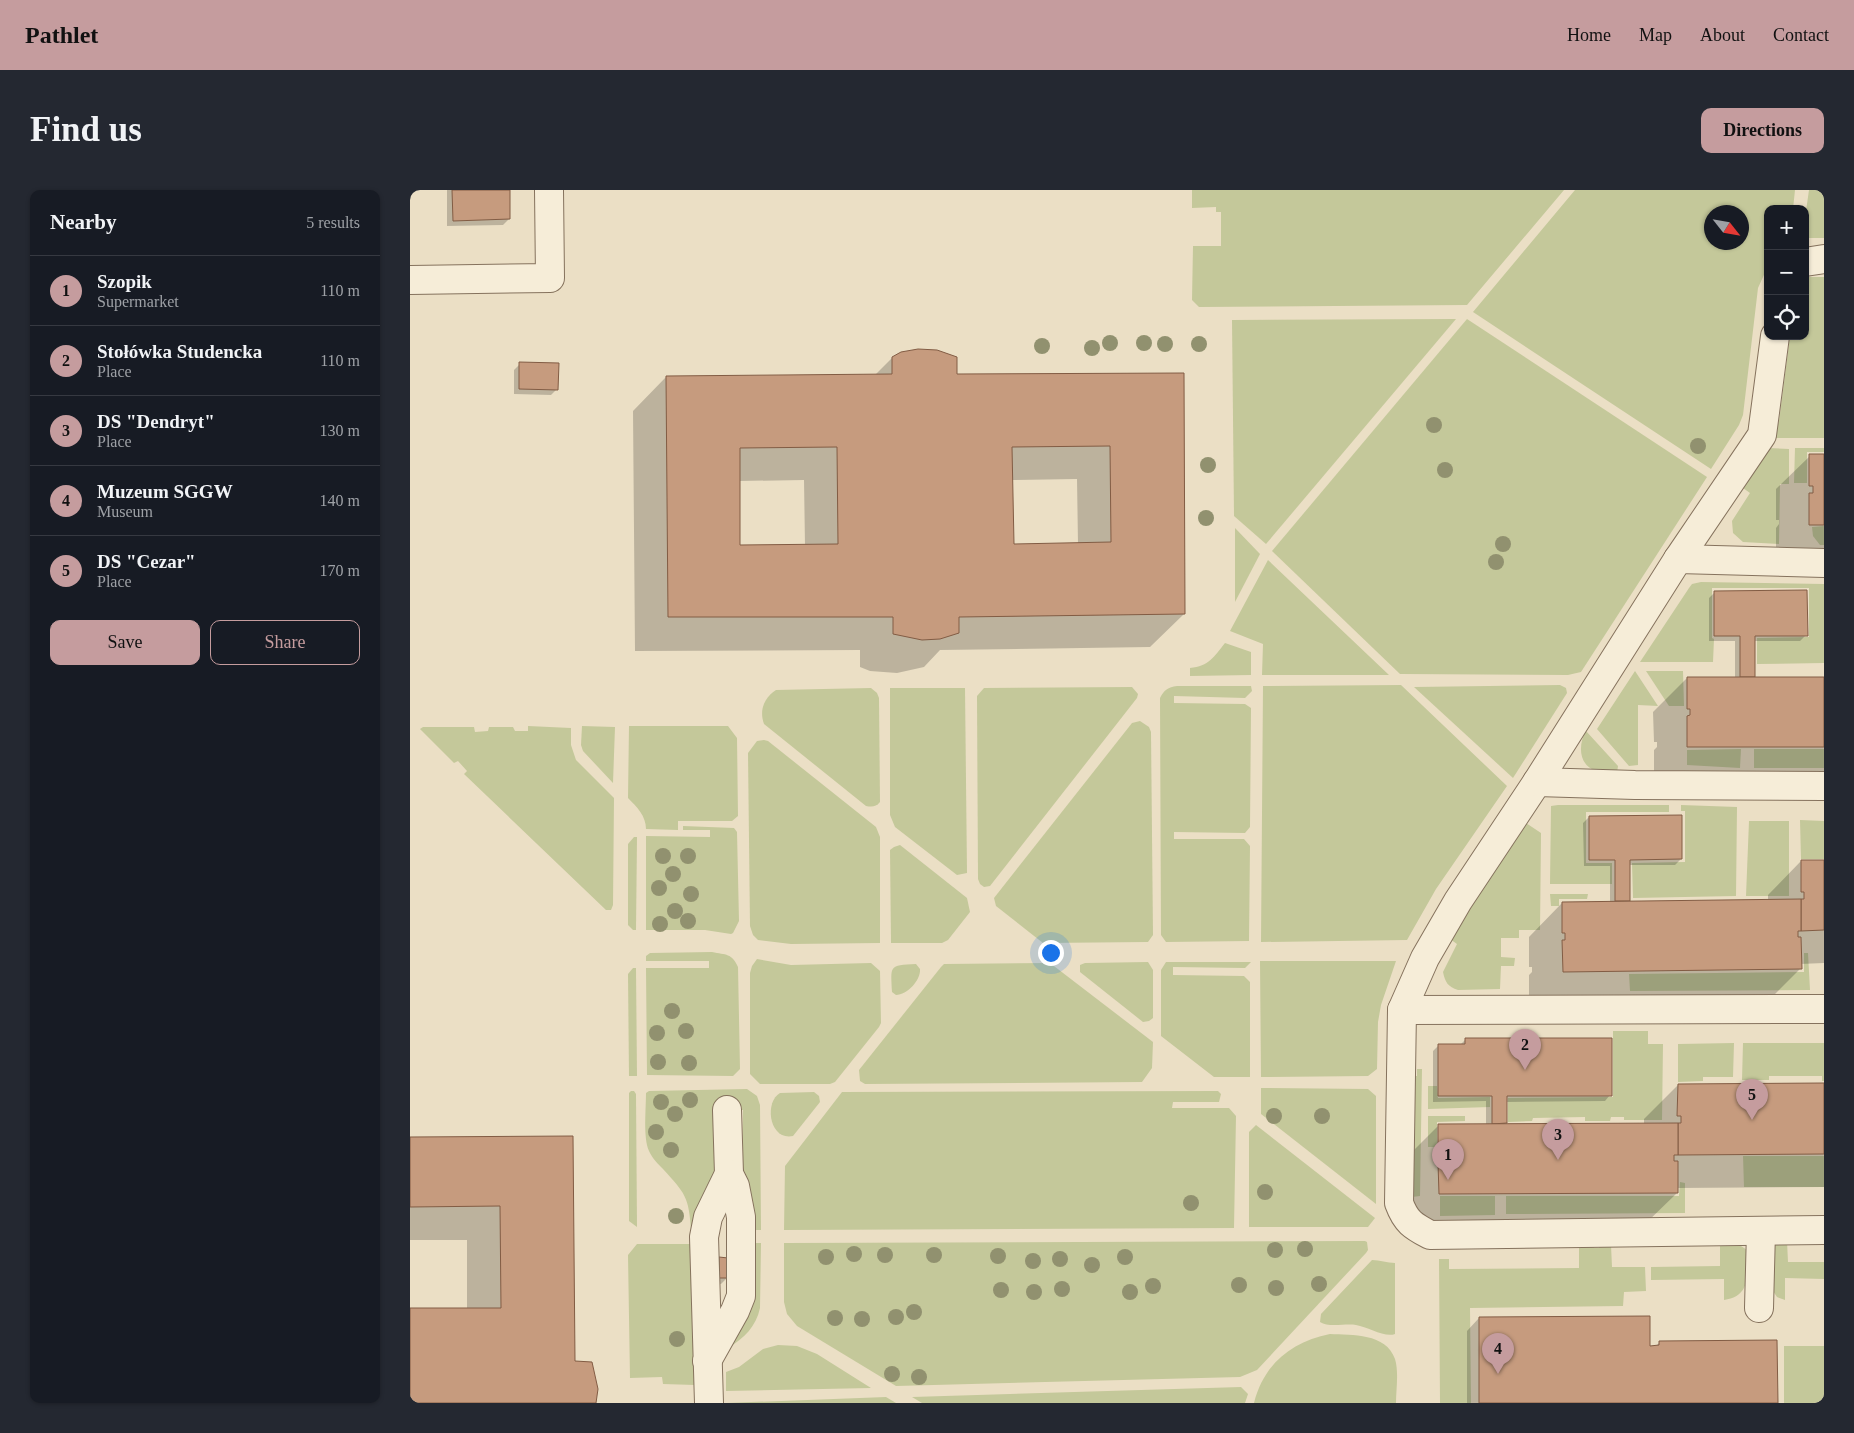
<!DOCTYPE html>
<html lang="en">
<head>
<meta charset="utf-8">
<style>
  :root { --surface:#171b24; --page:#242831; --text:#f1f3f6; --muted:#9ea1a6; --line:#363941; --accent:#c59c9e }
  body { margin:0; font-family:"Times New Roman",serif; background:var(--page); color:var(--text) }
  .controls { position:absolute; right:15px; top:15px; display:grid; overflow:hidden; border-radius:10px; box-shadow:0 1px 4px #0004 }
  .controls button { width:45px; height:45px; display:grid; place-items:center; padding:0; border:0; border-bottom:1px solid var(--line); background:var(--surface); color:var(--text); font:25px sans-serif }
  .compass { position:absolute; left:1294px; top:15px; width:45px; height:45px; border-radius:50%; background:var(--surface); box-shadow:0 1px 4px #0004; rotate:121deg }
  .you { position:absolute; left:640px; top:762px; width:18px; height:18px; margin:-12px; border:4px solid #fff; border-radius:50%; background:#1a73e8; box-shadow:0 0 0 8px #1a73e833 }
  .badge { display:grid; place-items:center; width:32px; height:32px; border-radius:50%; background:var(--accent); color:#111; font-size:16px; font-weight:700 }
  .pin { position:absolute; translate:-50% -41px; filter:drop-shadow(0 1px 2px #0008) }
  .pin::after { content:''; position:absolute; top:26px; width:18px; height:15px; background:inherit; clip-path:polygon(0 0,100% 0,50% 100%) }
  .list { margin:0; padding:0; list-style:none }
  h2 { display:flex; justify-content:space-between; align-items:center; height:65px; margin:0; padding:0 20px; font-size:21px }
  h2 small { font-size:16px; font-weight:400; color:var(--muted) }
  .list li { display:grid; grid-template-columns:32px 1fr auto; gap:15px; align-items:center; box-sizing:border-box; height:70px; padding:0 20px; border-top:1px solid var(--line) }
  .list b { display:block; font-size:19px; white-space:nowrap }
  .list p { margin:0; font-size:16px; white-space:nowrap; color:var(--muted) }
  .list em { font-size:16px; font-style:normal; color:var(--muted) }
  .actions { display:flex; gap:10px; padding:15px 20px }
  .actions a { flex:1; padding:11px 0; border:1px solid var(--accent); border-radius:10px; text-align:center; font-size:18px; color:var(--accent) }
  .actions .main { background:var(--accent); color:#111 }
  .icon { flex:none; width:28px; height:28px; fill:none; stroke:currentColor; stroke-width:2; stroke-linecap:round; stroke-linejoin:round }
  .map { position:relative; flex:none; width:1414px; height:1213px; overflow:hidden; border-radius:10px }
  header { display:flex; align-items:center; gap:30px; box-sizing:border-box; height:70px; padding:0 25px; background:var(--accent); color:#111 }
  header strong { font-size:24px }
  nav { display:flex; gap:28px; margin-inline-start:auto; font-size:18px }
  .intro { display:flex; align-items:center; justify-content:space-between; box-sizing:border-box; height:120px; padding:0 30px }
  h1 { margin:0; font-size:35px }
  .button { padding:12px 22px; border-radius:10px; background:var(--accent); color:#111; font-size:18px; font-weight:700 }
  main { display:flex; gap:30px; padding:0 30px }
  aside { flex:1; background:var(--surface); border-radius:10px; box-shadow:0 1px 4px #0004 }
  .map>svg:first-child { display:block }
</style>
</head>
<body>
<header>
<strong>Pathlet</strong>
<nav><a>Home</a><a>Map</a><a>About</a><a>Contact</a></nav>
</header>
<div class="intro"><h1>Find us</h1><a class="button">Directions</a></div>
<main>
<aside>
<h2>Nearby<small>5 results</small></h2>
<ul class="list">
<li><span class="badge">1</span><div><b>Szopik</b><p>Supermarket</p></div><em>110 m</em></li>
<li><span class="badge">2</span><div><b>Stołówka Studencka</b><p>Place</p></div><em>110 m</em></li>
<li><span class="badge">3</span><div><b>DS &quot;Dendryt&quot;</b><p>Place</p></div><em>130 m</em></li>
<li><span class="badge">4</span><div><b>Muzeum SGGW</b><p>Museum</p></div><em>140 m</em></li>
<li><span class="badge">5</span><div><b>DS &quot;Cezar&quot;</b><p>Place</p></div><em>170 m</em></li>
</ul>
<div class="actions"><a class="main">Save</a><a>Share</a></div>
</aside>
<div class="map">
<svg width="1414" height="1213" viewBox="0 0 1414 1213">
  <rect width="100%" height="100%" fill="#ebdfc5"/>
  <!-- green -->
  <g fill="#c4c89a" fill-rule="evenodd">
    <path d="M782,0H1154L1057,115L789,117L782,110L783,56H811V22H806V17L782,18Z"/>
    <path d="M1165,0H1385L1383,19H1358V76L1348,98L1333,225L1329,235L1301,279L1063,122ZM1332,22V52H1302V22Z"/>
    <path d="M1399,0H1414V48H1395V28Z"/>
    <path d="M1398,87H1414V248H1363L1369,231L1380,146H1395V88Z"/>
    <path d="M1046,129L856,354L824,326L822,130Z"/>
    <path d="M1057,129L1297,287L1171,482L1158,485L990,484L862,361Z"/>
    <path d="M1358,258L1379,259V294H1370L1369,354L1333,352L1323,343L1322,331L1340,303L1333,298Z"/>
    <path d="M1385,258H1414V262H1397V293H1384Z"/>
    <path d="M1414,336V355H1410L1403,346L1402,337Z"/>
    <path d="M825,338L850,364L825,412Z"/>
    <path d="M858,370L979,485H852L853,454L820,441Z"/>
    <path d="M1291,392L1414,394V473L1347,474V448L1399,447V398H1302V448L1304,449L1303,472H1230L1279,398L1282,394Z"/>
    <path d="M815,453L841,462V485L780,486V478C799,476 804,467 815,453Z"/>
    <path d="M1225,481L1248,516L1228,515V575L1219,576L1187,539Z"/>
    <path d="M1236,481H1273L1274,516H1259Z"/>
    <path d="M991,495L1097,596L1026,699L997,750L851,752L853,496Z"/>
    <path d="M1150,495L1156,498L1157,503L1103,588L1004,497Z"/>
    <path d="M767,496H841L842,501L835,508L764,506V513L835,514L841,518L840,637L835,643L764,642V649H834L840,656L839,751L756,752L751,745L750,508C754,500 758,497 767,496Z"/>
    <path d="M722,497L728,504L727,508L580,696L574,697L570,694L568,689L567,506L574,498Z"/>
    <path d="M461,498L467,503L469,508L470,612C466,617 462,617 456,616L354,534C349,520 354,508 366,500Z"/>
    <path d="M480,498H555L557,683L547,685L485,637L480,625Z"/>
    <path d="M730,531L739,537L741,542L743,745L738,752L633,753L586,716L584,708L722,533Z"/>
    <path d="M118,536L161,538V555L166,570L204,608L203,715L201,720H196L54,584L57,581L48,571L44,573L10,539L13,537H64L65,542L78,541L79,537H103L105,541H118Z"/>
    <path d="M172,536L205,537L203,593L173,561L171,555Z"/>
    <path d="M219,536H318L327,548L328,626L322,631H268V640L236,639C236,626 227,617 218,608Z"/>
    <path d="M1176,541L1208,576L1207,583C1201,582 1193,582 1187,581C1168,576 1168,554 1176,541Z"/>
    <path d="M354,550L358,551L466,637L470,647V753L381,754L348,750L343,745L340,736L338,563L347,551Z"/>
    <path d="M1331,559L1330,578L1277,575V560Z"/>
    <rect x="1344" y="559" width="70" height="19"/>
    <path d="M1148,615H1259V622H1176V673H1202V694H1140L1141,616Z"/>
    <path d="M1271,615L1327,617L1326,706L1223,708L1222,673L1275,672V621H1271Z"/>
    <path d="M1390,630L1414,631V669H1391Z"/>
    <path d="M1339,631H1379V706H1336Z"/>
    <path d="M1116,633L1131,643L1130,740H1109V748H1091V767L1105,768L1104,776H1091L1090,799L1048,800C1038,797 1035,792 1033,782L1047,754L1040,749L1058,719Z"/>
    <path d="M273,636L324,638L327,642L329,731L323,743L321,744L295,740H236V646L300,647V640H273Z"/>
    <path d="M224,647H227L226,740H223L218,735V654Z"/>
    <path d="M490,655L557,708L560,722L538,750L532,753H481L480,660L484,657Z"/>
    <path d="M1140,704H1178L1177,709H1149V716H1141Z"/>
    <path d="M302,762C316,765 322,763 328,777L330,879L323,886L237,885L236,778H299V771H236V766L240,763Z"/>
    <path d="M1394,763H1398L1400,800L1220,801L1219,784L1394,782Z"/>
    <path d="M347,769L381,775L461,773L470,781L471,833L469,837L425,892L420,894H350L340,884V783L342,776Z"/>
    <path d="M986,771L971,815L968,832L967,879L958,886L851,887L850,771Z"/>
    <path d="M738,772L743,780V828L739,831L733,832L670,782V775L675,773Z"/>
    <path d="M756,772H841L835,778L763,777V785L834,786L840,792V887H804L751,846V780Z"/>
    <path d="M640,773L743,852L742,878L732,892L455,894L450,891L449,880L531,777L534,774Z"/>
    <path d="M506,774L510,779C511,790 497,805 486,805L482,802C481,776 478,775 506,774Z"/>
    <path d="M223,778H226L227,886H219L218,784Z"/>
    <path d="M1203,841H1238V854H1253L1252,930H1214V927H1201L1200,931H1175V927L1123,928L1122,931L1098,932V908L1203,907Z"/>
    <path d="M1324,853L1323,887H1293V891L1268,892V854Z"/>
    <path d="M1333,853H1414V891H1412V886H1359V890H1332Z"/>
    <path d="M1007,879H1012L1010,1006L1002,1007L1003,886H1007Z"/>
    <path d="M1018,896H1027L1028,908L1080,907V917L1018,919Z"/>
    <path d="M851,898L958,899L966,906V1014L851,924Z"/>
    <path d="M337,899L347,906L350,915L351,1040H342L332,988L333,920L305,919L304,987L284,1041L281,1040C279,1007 275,1003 253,979C248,974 242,968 239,961C233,947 236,920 236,903L239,901Z"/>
    <path d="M221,901H224L226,904L227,1037L219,1031V903Z"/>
    <path d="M808,901L811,904L809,912H763L762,918H819L826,926L824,1038L374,1040L375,976L432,902Z"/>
    <path d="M404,902L409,906L410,912L383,946C359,951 354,912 370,903Z"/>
    <path d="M1018,926H1055V931L1027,932V957H1018Z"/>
    <path d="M846,935L965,1028L958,1037H839V942Z"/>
    <path d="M1333,966H1414V997H1334Z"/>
    <path d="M1270,992L1275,993V1023L1096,1024V1006H1269Z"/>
    <path d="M1030,1006H1085V1025L1030,1026Z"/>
    <path d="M955,1051L957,1052L958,1060L956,1063L847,1180L830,1187L486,1196L387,1136L377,1124L374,1112V1053Z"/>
    <path d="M1377,1051L1378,1072H1414V1089L1375,1088V1110L1367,1107L1363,1101V1056L1366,1053Z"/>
    <path d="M342,1053H351L350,1118C346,1137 334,1148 318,1158C324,1148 331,1138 337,1128C347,1110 342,1073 342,1053Z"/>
    <path d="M227,1054H284L285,1195L253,1194L252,1187L220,1188L218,1065Z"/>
    <path d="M1310,1054H1328L1337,1060C1337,1081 1343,1106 1314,1110V1089L1241,1090V1077L1310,1076Z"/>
    <path d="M1201,1055L1202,1077H1235L1236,1101L1214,1102L1213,1116L1060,1118L1061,1213H1030L1029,1069H1039V1079L1169,1078V1056H1184V1058H1189V1056Z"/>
    <path d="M962,1070C970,1070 977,1073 985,1073V1144C975,1148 958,1137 946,1135C936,1133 919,1138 910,1132L911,1124Z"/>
    <path d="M920,1144C942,1145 976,1143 985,1169C989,1182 986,1200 986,1213H844C854,1174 881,1152 920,1144Z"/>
    <path d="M368,1155L387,1156L407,1164L461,1198L316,1201V1182L329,1177L353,1159Z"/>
    <path d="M1374,1156H1414V1207L1411,1213H1374Z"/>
    <path d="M831,1197L838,1204L835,1213H512L502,1207Z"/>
    <path d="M476,1207L486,1213H316Z"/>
  </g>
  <!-- shadow -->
  <g fill="#0003" fill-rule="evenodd">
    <path d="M37,0H99V29L93,35L37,36Z"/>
    <path d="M482,168L546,185L773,184L774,424L740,457L530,460L514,477L487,483L460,481L450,477V460L225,461L223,221L256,187L465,185ZM667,289L668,354L602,355L601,290ZM394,290L395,356H329V291Z"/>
    <path d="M110,174L147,199L141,205L104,204V180Z"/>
    <path d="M1400,266H1414V368H1366V338L1369,334V330H1366V299Z"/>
    <path d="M1305,402L1396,445L1390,451H1344V488H1414V590L1244,591V560L1247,557V552H1244L1243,522L1277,488H1325V451H1299V408Z"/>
    <path d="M1179,627L1271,669L1265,675H1219V710L1217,712L1358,710V705L1391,671H1414V773L1390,774V779L1357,812L1119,815V785L1122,782V777H1119V747L1152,713L1200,712V676H1174L1173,633Z"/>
    <path d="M1055,850L1200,905L1195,911L1095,912V933L1094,935L1234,934V929L1268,895H1414V997L1266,998L1267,1003L1233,1036L995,1038V969L1029,935H1076V911L1023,912V861L1029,855H1050Z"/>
    <path d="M162,947L164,1173L187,1199L185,1213H0V1120L57,1119V1050H0V948Z"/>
    <path d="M309,1069L317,1088L311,1094L304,1093V1075Z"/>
    <path d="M1069,1128L1239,1157H1245L1250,1152L1366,1151V1213H1057V1141Z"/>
  </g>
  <!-- building -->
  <g fill="#c69b7e" stroke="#825c44" fill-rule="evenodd">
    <path d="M42,0H100V29L43,31Z"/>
    <path d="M508,159L527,160L547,167V184L774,183L775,424L549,427V443L530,449L512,450L483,444V427H258L256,186L482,184V167L491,162ZM700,256L701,352L604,354L602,257ZM427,257L428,354L330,355V258Z"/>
    <path d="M109,172L149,173L148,200L109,199Z"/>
    <path d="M1399,264H1414V335H1399V303H1403V296H1399Z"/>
    <path d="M1397,400L1398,446H1345V487H1330V446H1304V401Z"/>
    <path d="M1277,487H1414V557H1277V526L1280,525V519H1277Z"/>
    <path d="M1272,625V669L1220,670V711H1205V670H1179V626Z"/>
    <path d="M1391,670H1414V740L1391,741V709H1394V702H1391Z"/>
    <path d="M1391,709V741H1388V747H1391L1392,779L1153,782L1152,750H1155V743H1152V712Z"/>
    <path d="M1055,848H1202V906H1097V933L1082,934V906H1028V854H1055Z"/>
    <path d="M1414,893V964L1268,965V933H1271V926H1267L1268,894Z"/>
    <path d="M1268,933V965H1264V971H1268V1003L1029,1004L1028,973H1032V966H1028V934Z"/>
    <path d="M163,946L165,1171L182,1172L188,1199L186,1213H0V1118H91L90,1016L0,1017V947Z"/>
    <path d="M309,1067L318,1068V1088H309Z"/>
    <path d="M1240,1126V1156L1249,1155V1151L1367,1150L1368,1213H1069V1127Z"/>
  </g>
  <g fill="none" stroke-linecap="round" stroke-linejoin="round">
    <defs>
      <g id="minor">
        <path d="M1395,72L1414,69"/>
        <path d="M0,90L140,88L139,0"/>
        <path d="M1365,146L1352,245L1268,369L1127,592L1048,711L1015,768L992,820L989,1013C996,1032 1003,1036 1020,1045L1414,1040"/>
        <path d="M1268,369L1414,373"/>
        <path d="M1127,592L1225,595L1414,596"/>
        <path d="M992,820L1414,819"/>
        <path d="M1349,1118L1351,1041"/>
        <path d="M297,1171L325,1121L331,1106V1027L325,996L319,984L317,920"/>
        <path d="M299,1213L294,1047L298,1027L319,984"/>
      </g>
    </defs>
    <!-- minor casing -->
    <use href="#minor" stroke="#85725d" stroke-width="30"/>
    <!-- minor -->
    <use href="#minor" stroke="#f6edd8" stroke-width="28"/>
  </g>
  <!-- trees -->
  <g fill="#91916f">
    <circle cx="700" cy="153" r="8"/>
    <circle cx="734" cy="153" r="8"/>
    <circle cx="755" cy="154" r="8"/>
    <circle cx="789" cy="154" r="8"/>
    <circle cx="632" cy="156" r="8"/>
    <circle cx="682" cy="158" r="8"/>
    <circle cx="1024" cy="235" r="8"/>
    <circle cx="1288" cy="256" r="8"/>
    <circle cx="798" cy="275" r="8"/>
    <circle cx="1035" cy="280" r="8"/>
    <circle cx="796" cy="328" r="8"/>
    <circle cx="1093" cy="354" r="8"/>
    <circle cx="1086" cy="372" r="8"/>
    <circle cx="253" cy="666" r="8"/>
    <circle cx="278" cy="666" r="8"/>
    <circle cx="263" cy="684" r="8"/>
    <circle cx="249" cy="698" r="8"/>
    <circle cx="281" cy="704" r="8"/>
    <circle cx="265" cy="721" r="8"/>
    <circle cx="278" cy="731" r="8"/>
    <circle cx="250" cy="734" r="8"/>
    <circle cx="262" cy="821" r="8"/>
    <circle cx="276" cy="841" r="8"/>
    <circle cx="247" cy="843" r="8"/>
    <circle cx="248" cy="872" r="8"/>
    <circle cx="279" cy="873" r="8"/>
    <circle cx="280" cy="910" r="8"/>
    <circle cx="251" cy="912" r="8"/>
    <circle cx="265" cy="924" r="8"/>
    <circle cx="864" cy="926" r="8"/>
    <circle cx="912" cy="926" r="8"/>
    <circle cx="246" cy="942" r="8"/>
    <circle cx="261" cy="960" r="8"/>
    <circle cx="855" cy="1002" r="8"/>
    <circle cx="781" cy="1013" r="8"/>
    <circle cx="266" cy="1026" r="8"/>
    <circle cx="895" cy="1059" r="8"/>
    <circle cx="865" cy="1060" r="8"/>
    <circle cx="444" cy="1064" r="8"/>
    <circle cx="475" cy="1065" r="8"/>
    <circle cx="524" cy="1065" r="8"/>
    <circle cx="588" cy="1066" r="8"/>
    <circle cx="416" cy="1067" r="8"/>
    <circle cx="715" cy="1067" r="8"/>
    <circle cx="650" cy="1069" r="8"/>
    <circle cx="623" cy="1071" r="8"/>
    <circle cx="682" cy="1075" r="8"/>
    <circle cx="909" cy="1094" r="8"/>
    <circle cx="829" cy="1095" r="8"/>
    <circle cx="743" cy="1096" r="8"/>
    <circle cx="866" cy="1098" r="8"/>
    <circle cx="652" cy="1099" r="8"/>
    <circle cx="591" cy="1100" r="8"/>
    <circle cx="624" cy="1102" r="8"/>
    <circle cx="720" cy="1102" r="8"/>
    <circle cx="504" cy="1122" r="8"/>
    <circle cx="486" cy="1127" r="8"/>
    <circle cx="425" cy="1128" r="8"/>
    <circle cx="452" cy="1129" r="8"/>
    <circle cx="267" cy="1149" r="8"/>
    <circle cx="482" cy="1184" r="8"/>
    <circle cx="509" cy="1187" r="8"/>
  </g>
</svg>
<div class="controls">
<button>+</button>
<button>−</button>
<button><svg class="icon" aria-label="locate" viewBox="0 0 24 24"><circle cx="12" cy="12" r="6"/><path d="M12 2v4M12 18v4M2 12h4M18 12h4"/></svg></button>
</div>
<svg class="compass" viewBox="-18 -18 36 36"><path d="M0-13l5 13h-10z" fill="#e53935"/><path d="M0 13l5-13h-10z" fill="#9ea1a6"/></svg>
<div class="you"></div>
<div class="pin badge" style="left:1038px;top:990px">1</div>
<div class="pin badge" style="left:1115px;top:880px">2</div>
<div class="pin badge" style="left:1148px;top:970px">3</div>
<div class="pin badge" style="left:1088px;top:1184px">4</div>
<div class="pin badge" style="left:1342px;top:930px">5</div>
</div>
</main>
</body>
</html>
